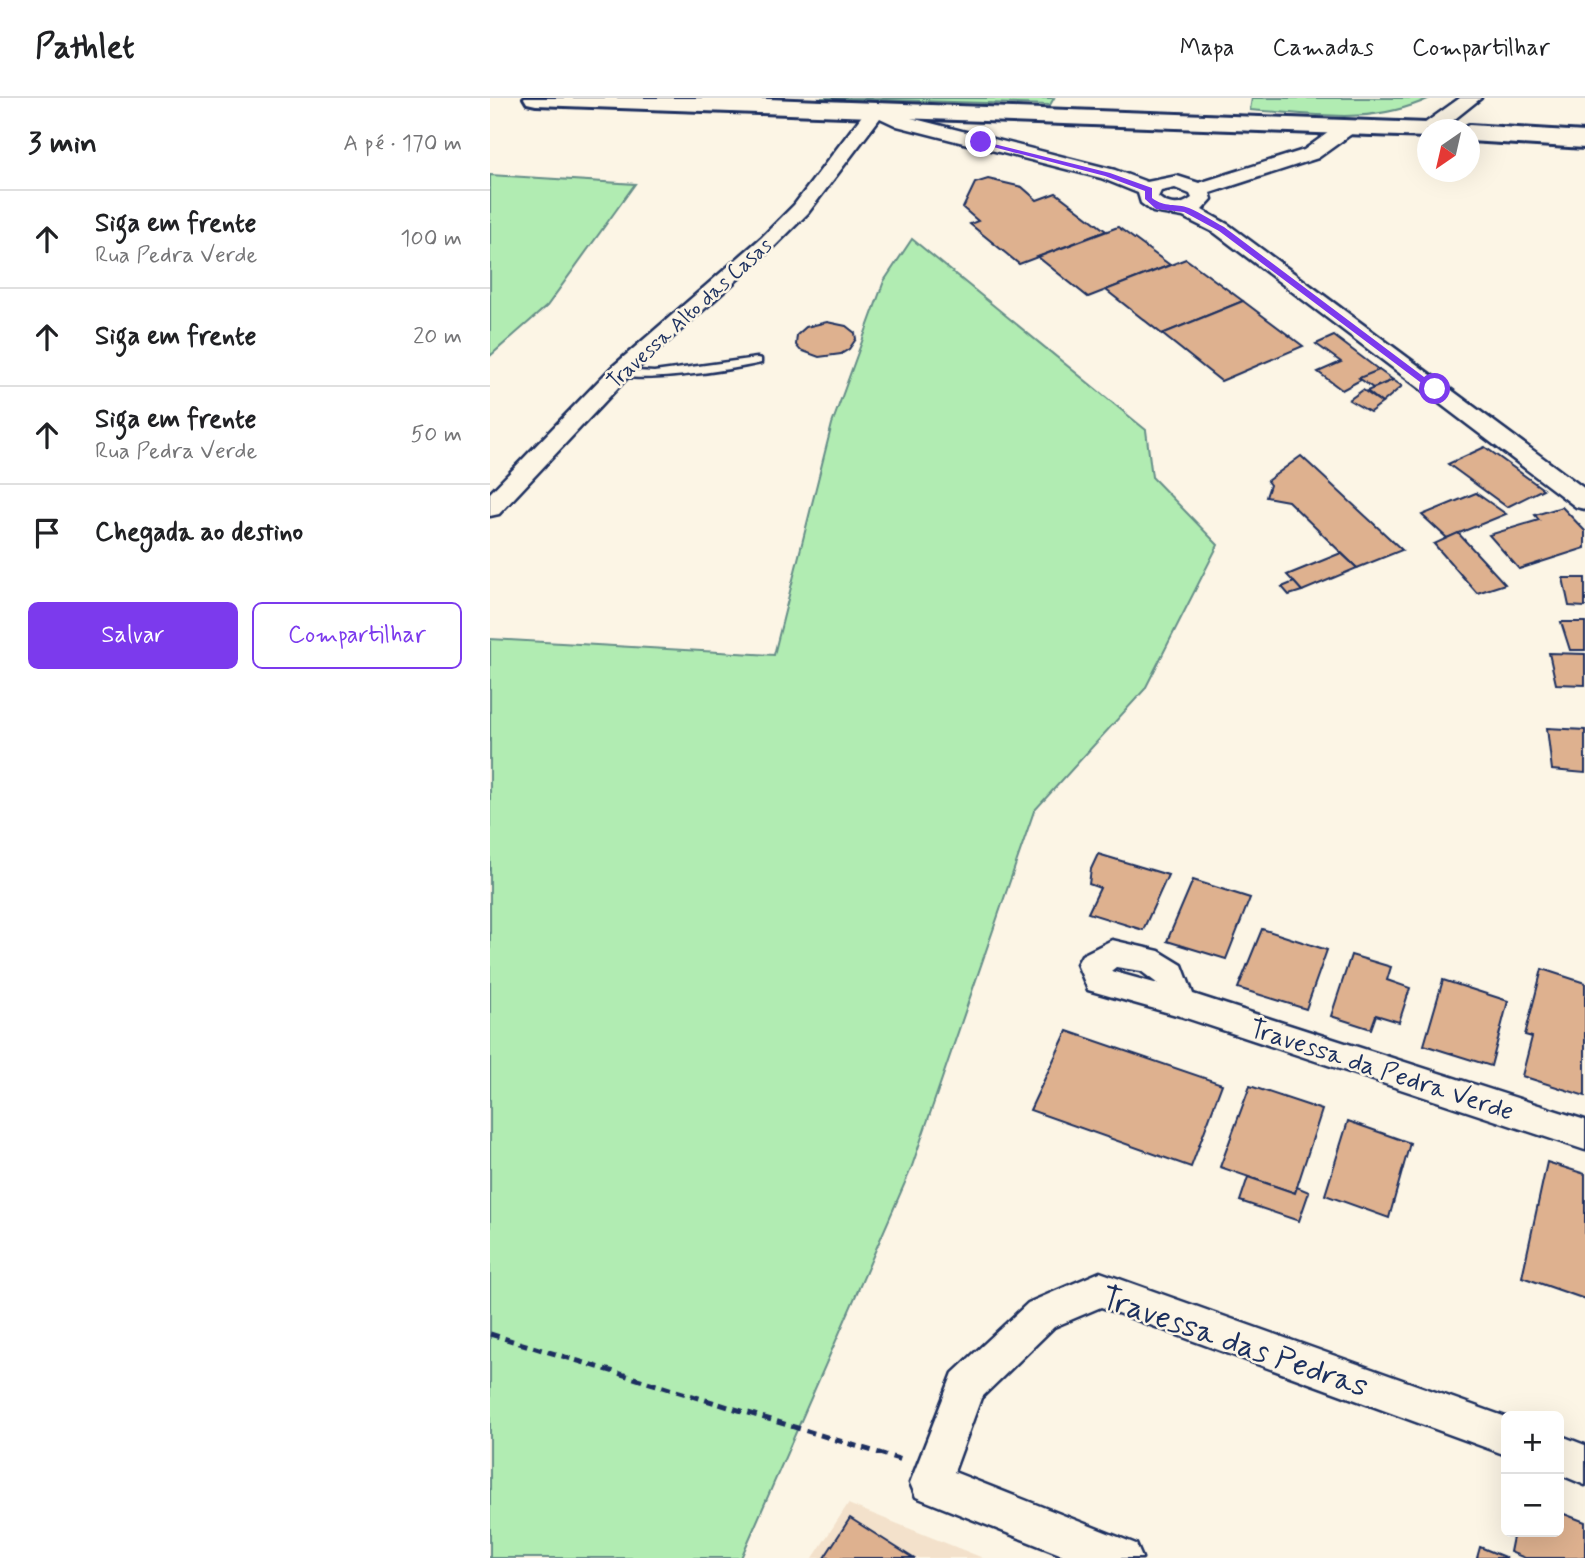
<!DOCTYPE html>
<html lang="pt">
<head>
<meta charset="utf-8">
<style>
  :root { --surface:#fff; --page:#f6f6f6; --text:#202124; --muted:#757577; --line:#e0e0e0; --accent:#7c3aed }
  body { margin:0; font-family:Mynerve,sans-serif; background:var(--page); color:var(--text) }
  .controls { position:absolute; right:21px; bottom:21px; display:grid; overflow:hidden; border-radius:10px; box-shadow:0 7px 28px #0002 }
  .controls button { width:63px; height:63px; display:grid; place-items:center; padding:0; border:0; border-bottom:2px solid var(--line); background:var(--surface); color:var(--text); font:35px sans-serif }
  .compass { position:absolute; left:927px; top:21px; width:63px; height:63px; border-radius:50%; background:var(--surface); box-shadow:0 7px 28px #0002; rotate:214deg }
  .stop { position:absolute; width:21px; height:21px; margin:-16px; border:5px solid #7c3aed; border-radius:50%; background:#fff }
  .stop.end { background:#7c3aed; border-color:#fff; box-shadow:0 2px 7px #0008 }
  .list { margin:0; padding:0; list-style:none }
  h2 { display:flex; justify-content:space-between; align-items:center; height:91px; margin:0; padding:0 28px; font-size:30px }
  h2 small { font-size:23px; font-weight:400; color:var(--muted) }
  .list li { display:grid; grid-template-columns:46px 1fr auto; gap:21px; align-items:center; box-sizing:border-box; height:98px; padding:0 28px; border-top:2px solid var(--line) }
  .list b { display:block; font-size:26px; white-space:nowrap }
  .list p { margin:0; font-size:23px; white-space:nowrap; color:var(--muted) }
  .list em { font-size:23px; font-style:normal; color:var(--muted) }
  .actions { display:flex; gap:14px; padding:21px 28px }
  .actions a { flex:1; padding:16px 0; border:2px solid var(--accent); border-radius:10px; text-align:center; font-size:24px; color:var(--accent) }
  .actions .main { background:var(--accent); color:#fff }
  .icon { flex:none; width:38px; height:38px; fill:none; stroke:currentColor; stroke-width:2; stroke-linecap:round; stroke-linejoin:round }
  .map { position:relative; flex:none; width:1095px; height:1460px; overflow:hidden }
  header { display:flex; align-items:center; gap:42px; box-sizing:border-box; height:98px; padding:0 35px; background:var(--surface); border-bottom:2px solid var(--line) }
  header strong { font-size:33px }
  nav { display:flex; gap:38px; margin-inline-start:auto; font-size:24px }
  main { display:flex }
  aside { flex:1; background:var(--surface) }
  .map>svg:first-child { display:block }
</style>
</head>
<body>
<header>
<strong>Pathlet</strong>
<nav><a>Mapa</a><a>Camadas</a><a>Compartilhar</a></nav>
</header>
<main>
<aside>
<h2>3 min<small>A pé · 170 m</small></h2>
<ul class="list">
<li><svg class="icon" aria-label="ahead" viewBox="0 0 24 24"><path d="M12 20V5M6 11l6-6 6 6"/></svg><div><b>Siga em frente</b><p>Rua Pedra Verde</p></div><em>100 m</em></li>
<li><svg class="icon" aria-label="ahead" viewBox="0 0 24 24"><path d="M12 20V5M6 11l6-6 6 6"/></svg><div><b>Siga em frente</b></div><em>20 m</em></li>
<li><svg class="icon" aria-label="ahead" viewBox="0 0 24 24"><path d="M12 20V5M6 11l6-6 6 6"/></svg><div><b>Siga em frente</b><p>Rua Pedra Verde</p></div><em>50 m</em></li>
<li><svg class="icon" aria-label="arrive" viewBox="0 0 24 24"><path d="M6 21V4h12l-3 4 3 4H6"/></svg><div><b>Chegada ao destino</b></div></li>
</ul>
<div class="actions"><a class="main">Salvar</a><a>Compartilhar</a></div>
</aside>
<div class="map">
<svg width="1095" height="1460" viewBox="0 0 1095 1460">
  <rect width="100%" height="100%" fill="#fcf5e5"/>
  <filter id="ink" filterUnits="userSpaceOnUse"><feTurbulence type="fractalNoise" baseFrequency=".0143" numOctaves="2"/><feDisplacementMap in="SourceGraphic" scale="14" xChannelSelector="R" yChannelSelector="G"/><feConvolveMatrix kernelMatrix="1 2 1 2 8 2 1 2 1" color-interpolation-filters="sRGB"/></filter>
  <g filter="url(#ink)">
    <!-- built -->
    <path fill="#f3e1cb" d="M358,1406L493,1460H323Z"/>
    <!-- green -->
    <g fill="#b1ecb2" stroke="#668e88" stroke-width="2">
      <path d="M331,0H564L560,7Z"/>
      <path d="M762,0H940C880,28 824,16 760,12Z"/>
      <path d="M0,77L145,86L57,208L0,258Z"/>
      <path d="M422,141L656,332L662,379L728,447L655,591L544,713L421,1071L251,1460H0V541L284,557L342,326L394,183Z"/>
    </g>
    <!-- building -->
    <g fill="#deb18f" stroke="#1b2f5e" stroke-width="2">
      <path d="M498,81L532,89L547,102L566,95L616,133L529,166L480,126L488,123L473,110L485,85Z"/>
      <path d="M628,129L680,167L598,199L548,159Z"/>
      <path d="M696,161L753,203L672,236L616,192Z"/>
      <path d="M753,203L813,248L731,283L672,236Z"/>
      <path d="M337,224L356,228L365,235L366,241L359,251L351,256L329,259L310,252L306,247L307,237L316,229Z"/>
      <path d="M844,238L889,272L852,292L828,274L851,264L826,246Z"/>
      <path d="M889,272L903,282L883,290L869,280Z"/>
      <path d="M903,282L912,288L892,305L877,293Z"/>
      <path d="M873,292L892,305L880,314L859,302Z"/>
      <path d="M995,349L1053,391L1017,409L958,366Z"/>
      <path d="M811,358L912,452L867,470L798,403L776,399L780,387L777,383Z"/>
      <path d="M986,395L1016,416L957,440L932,417Z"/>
      <path d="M1072,409L1095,433V450L1029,471L999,437L1049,422L1045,417Z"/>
      <path d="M968,435L1015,486L987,495L944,446Z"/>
      <path d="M851,455L867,470L812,493L797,477Z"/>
      <path d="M1073,480H1095V509L1079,508Z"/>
      <path d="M804,484L812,493L799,497L792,489Z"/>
      <path d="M1071,524H1095V552H1080Z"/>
      <path d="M1059,555L1095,556V587L1066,586Z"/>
      <path d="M1057,630L1095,632V675L1062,672Z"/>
      <path d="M608,756L678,777L653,832L598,815L610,790L599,786L601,771Z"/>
      <path d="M703,782L760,800L736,861L677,843Z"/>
      <path d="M772,831L837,852L816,911L748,890Z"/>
      <path d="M861,857L901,869L897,882L920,890L909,924L886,917L881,931L841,918Z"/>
      <path d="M1052,871L1095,885V998L1032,978L1042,939L1035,937Z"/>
      <path d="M953,882L1018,903L1001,968L934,947Z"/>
      <path d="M577,933L732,986L701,1069L540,1012Z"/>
      <path d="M760,988L832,1012L805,1095L730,1069Z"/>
      <path d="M858,1023L920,1045L899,1120L835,1097Z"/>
      <path d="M1057,1064L1095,1076V1201L1032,1179Z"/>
      <path d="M758,1079L805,1095L807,1089L819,1094L809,1123L750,1103Z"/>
      <path d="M1069,1414L1095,1424V1460H1035L1020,1454L1024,1434H1069Z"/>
      <path d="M360,1420L423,1460H334Z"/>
      <path d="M990,1449L1017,1460H987Z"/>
    </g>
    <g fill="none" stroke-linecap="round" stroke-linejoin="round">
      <defs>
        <path id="lane" d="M267,260L271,261V265C245,271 142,288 124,275L129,272L164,274Z"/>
        <g id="street">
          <path d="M970,0H991L951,32H937V38L931,36L928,32L931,28Z"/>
          <path d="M387,5L421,20L625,72L657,84L687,78L709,85L814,52L853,24H867L870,28L867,32L828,60L720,95L722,101L712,112L739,127L1095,391V411L1086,409L725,135L693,119L663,114L651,105L648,95L611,80L407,28L390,20L318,115L285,148L137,280L9,416L0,418V395L121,270L271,140L304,107L380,7ZM685,90L700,96L702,100C690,109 679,108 668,99L671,93Z"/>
          <path d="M622,842L669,853L692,867L703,896L1095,1022V1052L690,918L598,892L587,866L592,857ZM626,869L651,873L668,886L621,873Z"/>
          <path d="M610,1174L1016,1319V1357L611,1209L564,1229L491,1300L464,1374L646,1446L652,1460H580L426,1399L420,1385L463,1275L538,1205Z"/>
          <path d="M1069,1337L1095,1347V1387L1069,1376Z"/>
        </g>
        <g id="secondary">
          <path d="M34,0H251L937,25L946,27L949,32H937V39L46,7L37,5Z"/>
          <path d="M979,27L1095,34V50L979,43V32H969Z"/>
        </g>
      </defs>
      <!-- lane casing -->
      <use href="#lane" stroke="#1b2f5e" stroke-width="5"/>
      <!-- street casing -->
      <use href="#street" stroke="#1b2f5e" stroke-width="5"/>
      <!-- secondary casing -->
      <use href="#secondary" stroke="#1b2f5e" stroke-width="6"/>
      <!-- path -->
      <path stroke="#1b2f5e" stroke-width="5" stroke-dasharray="9 6" stroke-linecap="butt" d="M0,1236L412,1362"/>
      <!-- lane -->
      <use href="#lane" fill="#fcf5e5" fill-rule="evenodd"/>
      <!-- street -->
      <use href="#street" fill="#fcf5e5" fill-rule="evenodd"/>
      <!-- secondary -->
      <use href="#secondary" fill="#fcf5e5" fill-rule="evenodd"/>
    </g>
  </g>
  <!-- route -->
  <path fill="#7c3aed" d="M488,42L620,75L662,90V100C675,110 686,105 699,110C711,115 723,123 734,129L950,291L942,293L729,133L694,114L666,111L655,101V93L615,78L488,45Z"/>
  <g text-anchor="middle" stroke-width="5" stroke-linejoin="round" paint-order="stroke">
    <!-- far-street labels -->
    <g font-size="21" fill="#1b2f5e" stroke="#fcf5e5">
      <text transform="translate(199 215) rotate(-42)" y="7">Travessa Alto das Casas</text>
    </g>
    <!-- street labels -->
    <g font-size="26" fill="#1b2f5e" stroke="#fcf5e5">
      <text transform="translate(892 971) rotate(18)" y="9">Travessa da Pedra Verde</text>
    </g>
    <!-- near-street labels -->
    <g font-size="32" fill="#1b2f5e" stroke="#fcf5e5">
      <text transform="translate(745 1243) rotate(19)" y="11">Travessa das Pedras</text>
    </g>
  </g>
</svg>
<div class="controls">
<button>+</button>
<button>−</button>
</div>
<svg class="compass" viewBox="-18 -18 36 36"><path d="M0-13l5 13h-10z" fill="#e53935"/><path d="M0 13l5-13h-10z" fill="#757577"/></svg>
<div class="stop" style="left:945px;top:291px"></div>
<div class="stop end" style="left:491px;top:44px"></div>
</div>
</main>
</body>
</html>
